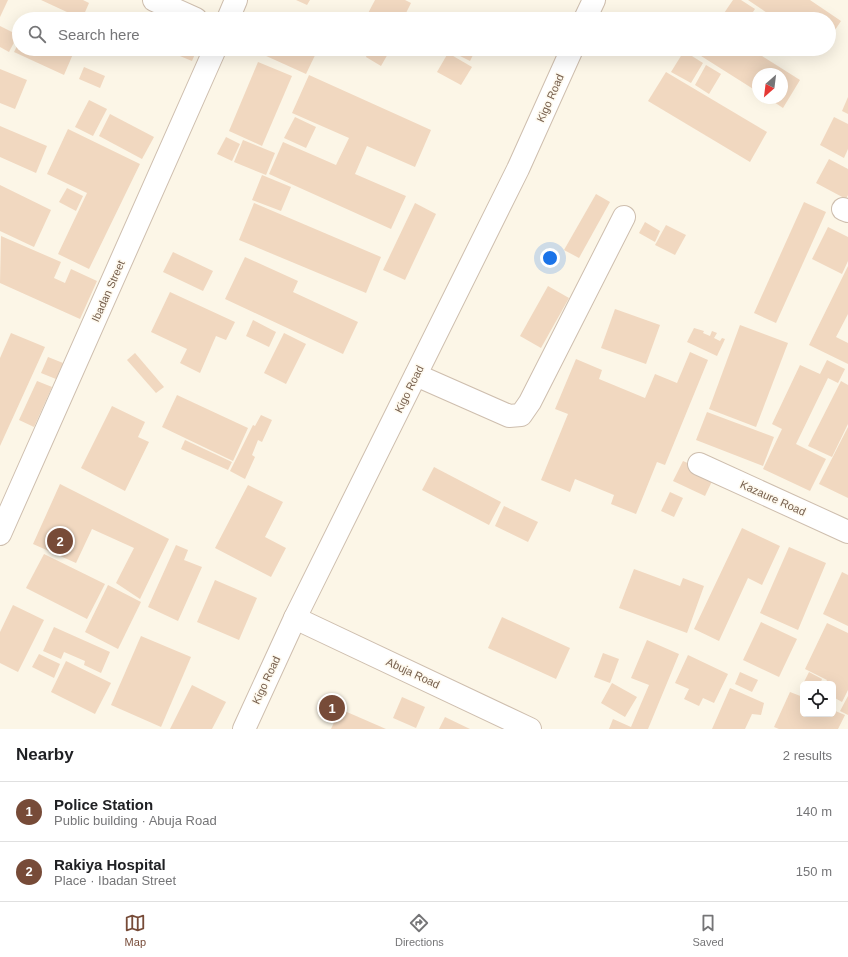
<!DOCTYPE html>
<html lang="en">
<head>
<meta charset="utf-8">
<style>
  :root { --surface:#fff; --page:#f6f6f6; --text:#202124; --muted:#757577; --line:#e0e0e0; --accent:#774b38 }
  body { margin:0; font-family:Helvetica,sans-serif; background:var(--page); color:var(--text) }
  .controls { position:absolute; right:12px; bottom:12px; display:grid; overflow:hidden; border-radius:6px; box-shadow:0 4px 16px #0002 }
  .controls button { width:36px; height:36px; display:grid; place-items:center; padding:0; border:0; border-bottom:1px solid var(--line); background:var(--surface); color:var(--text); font:20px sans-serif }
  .compass { position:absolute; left:752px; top:68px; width:36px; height:36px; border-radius:50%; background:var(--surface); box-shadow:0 4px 16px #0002; rotate:208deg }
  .you { position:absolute; left:550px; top:258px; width:14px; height:14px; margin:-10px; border:3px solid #fff; border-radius:50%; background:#1a73e8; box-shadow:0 0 0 6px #1a73e833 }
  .badge { display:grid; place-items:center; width:26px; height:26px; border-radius:50%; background:var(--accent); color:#fff; font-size:13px; font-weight:700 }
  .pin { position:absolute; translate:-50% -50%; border:2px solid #fff; box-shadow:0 1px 4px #0006 }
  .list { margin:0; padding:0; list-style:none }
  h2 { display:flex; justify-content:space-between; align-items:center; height:52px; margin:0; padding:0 16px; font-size:17px }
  h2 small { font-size:13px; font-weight:400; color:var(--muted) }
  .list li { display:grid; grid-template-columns:26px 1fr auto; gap:12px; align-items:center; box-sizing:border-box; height:60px; padding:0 16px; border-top:1px solid var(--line) }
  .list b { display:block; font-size:15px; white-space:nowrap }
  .list p { margin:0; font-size:13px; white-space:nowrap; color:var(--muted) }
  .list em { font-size:13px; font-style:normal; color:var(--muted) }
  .icon { flex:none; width:22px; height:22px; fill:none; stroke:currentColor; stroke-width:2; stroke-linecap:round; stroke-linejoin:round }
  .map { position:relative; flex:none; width:848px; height:729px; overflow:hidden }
  .search { position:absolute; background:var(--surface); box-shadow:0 4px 16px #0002; left:12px; right:12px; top:12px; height:44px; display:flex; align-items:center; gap:10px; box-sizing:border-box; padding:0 14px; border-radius:22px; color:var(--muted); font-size:15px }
  .sheet { height:172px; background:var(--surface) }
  nav { display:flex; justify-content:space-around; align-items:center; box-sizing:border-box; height:56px; border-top:1px solid var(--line); background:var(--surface); font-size:11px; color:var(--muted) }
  nav a { display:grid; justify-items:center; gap:2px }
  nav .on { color:var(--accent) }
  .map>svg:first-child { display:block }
</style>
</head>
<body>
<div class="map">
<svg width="848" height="729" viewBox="0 0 848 729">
  <rect width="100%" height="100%" fill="#fcf6e7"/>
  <!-- building -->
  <g fill="#f1d8c0">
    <path d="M0,0H8L0,17Z"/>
    <path d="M41,0H83L89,3L82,19Z"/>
    <path d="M296,0H310L307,5Z"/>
    <path d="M375,0H405L411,3L403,19H365Z"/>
    <path d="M733,0H741L755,9L748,19H720Z"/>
    <path d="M748,0H810L841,21L829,39V19H776Z"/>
    <path d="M0,26L18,35L9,52L0,47Z"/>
    <path d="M19,42V49H62L73,54L64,75L14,52Z"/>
    <path d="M177,49H197L192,61L175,54Z"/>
    <path d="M266,49H318L306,74L264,55Z"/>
    <path d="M358,49H383L389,52L381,66L366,57L368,52L363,50L362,53L357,51Z"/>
    <path d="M446,49H476L470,61Z"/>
    <path d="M690,49H751L800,80L783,108L768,98H782V74H758V92Z"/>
    <path d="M684,51L703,63L691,83L671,72Z"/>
    <path d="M448,53L472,67L461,85L437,72Z"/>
    <path d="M258,62L292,76L262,146L229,131Z"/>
    <path d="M706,65L721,74L709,94L695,85Z"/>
    <path d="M84,67L105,76L100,88L79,79Z"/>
    <path d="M0,69L27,80L15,109L0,103Z"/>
    <path d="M666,72L767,132L750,162L648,101Z"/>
    <path d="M309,75L431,130L415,167L367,146L355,174L406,196L391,229L269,174L283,142L336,165L349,138L292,113Z"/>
    <path d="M848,97V114L842,111Z"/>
    <path d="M89,100L107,109L93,136L75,127Z"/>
    <path d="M110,114L154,137L142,159L99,136Z"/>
    <path d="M295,117L316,127L306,148L284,138Z"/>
    <path d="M834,117L848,124V149L844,158L820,145Z"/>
    <path d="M0,126L47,146L36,173L0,157Z"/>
    <path d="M68,129L140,164L89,269L58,254L87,193L47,174Z"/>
    <path d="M226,137L240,144L232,161L217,154Z"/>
    <path d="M243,140L275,153L266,175L234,162Z"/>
    <path d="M829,159L848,169V195L846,199L816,183Z"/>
    <path d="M262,175L291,187L281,211L252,200Z"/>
    <path d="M0,185L51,210L34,247L0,231Z"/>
    <path d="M67,188L83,196L76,211L59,202Z"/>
    <path d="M596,194L610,202L579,258L564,250Z"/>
    <path d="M804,202L826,212L776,323L754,313Z"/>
    <path d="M254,203L381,257L366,293L239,240Z"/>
    <path d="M415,203L436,214L405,280L383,270Z"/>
    <path d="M645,222L660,231L655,242L639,233Z"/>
    <path d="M666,225L686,235L675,255L655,245Z"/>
    <path d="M828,227L848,237V261L842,274L812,259Z"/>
    <path d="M1,236L61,262L54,278L65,283L71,269L97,281L80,319L0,283Z"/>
    <path d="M173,252L213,271L203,291L163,272Z"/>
    <path d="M245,257L298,281L293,292L358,322L343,354L225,299Z"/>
    <path d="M848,266V314L836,337L848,343V364L809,345Z"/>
    <path d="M548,286L569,298L541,348L520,336Z"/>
    <path d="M170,292L235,322L226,340L216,336L200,373L180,363L187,349L151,332Z"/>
    <path d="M615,309L660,325L646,364L601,348Z"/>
    <path d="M253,320L276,332L269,347L246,336Z"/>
    <path d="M740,325L788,343L756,427L709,409Z"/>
    <path d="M694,328L704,331L703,333L710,336L712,331L717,333L714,338L720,341L722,338L725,339L717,356L687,342Z"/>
    <path d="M11,333L45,347L0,446V358Z"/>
    <path d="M284,333L306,344L286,384L264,373Z"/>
    <path d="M690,352L708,360L665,465L657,462L636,514L611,504L614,495L575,479L570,492L541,480L568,414L555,409L576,359L602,370L599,379L645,398L655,374L677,383Z"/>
    <path d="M135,353L164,387L156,393L127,360Z"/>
    <path d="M48,357L63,363L56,379L41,373Z"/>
    <path d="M827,360L845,369L838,383L828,378L796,444L826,459L810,491L763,469L782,429L772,424L800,365L820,374Z"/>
    <path d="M37,381L52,387L34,427L19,420Z"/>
    <path d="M841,381L848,385V424L832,457L808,446Z"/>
    <path d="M177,395L248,428L233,461L162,427Z"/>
    <path d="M112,406L145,422L138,437L149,442L125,491L81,468Z"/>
    <path d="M707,412L774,437L763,466L696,440Z"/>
    <path d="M261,415L272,420L262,442L258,440L252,455L255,457L245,479L230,471L253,425L255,426Z"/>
    <path d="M848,427V498L819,484Z"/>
    <path d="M185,440L232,462L228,470L181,449Z"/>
    <path d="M683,461L715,475L705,496L673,481Z"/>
    <path d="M434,467L501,502L489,525L422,490Z"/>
    <path d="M60,484L169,539L140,599L116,583L134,548L92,529L76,563L33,544Z"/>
    <path d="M248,485L283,502L265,537L286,548L271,577L215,548Z"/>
    <path d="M670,492L683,498L674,517L661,511Z"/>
    <path d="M504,506L538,522L528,542L495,526Z"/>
    <path d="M742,528L780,546L762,585L748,578L719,641L694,629Z"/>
    <path d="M176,545L188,550L184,560L202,567L178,621L148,607Z"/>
    <path d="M789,547L826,563L798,630L760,613Z"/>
    <path d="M44,554L105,584L87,619L26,588Z"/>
    <path d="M634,569L680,586L683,578L704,586L687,633L619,608Z"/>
    <path d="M842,572L848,575V626L823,614Z"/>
    <path d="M215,580L257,598L239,640L197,622Z"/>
    <path d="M108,585L141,602L118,649L85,632Z"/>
    <path d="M13,605L44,620L18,672L0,663V632Z"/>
    <path d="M502,617L570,648L556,679L488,648Z"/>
    <path d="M761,622L797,639L779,677L743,660Z"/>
    <path d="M827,623L848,633V690L842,702L833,697V684H825L827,680L805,669Z"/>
    <path d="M54,627L110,652L101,673L84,665L85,661L64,652L61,659L43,651Z"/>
    <path d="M141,636L191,657L161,727L111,705Z"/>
    <path d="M647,640L679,654L648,729H609L613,719L631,727L649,685L631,678Z"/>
    <path d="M603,653L619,659L610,683L594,677Z"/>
    <path d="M39,654L60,664L54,678L32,667Z"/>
    <path d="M688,655L728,674L714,703L703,698L699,706L684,699L689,689L675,683Z"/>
    <path d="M66,661L111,683L95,714L51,692Z"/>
    <path d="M740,672L758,680L752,692L735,684Z"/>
    <path d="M809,672L822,679L820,684H803Z"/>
    <path d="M612,683L637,697L625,717L601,703Z"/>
    <path d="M192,685L226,702L212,729H170Z"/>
    <path d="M730,688L764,703L761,715L752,714L745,729H712Z"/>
    <path d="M790,692L803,697V714H833V710L845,715L838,729H779L774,727Z"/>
    <path d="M848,696V715L840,711Z"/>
    <path d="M402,697L425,707L416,728L393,718Z"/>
    <path d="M340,709L386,729H331Z"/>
    <path d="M445,717L470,729H439Z"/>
  </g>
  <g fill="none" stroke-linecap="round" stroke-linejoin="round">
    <defs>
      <g id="minor">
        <path d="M154,0L196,19"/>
        <path d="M228,19L236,0"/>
        <path d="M585,19L594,0"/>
        <path d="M843,209L848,211"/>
        <path d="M416,375L509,416L521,415L530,402L624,217"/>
        <path d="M699,464L848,532"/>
        <path d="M0,534L215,49"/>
        <path d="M295,618L530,729"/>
        <path d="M244,729L295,618L518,169L572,49"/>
      </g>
    </defs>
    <!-- minor casing -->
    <use href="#minor" stroke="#cebeae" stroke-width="24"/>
    <!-- minor -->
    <use href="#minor" stroke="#fff" stroke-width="22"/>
  </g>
  <g text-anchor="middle" stroke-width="3" stroke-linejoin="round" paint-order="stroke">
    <!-- street labels -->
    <g font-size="11" fill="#755e4c" stroke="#fef9ee">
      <text transform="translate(550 98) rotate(-66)" y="4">Kigo Road</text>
      <text transform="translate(108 291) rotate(-66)" y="4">Ibadan Street</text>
      <text transform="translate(409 389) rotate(-64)" y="4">Kigo Road</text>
      <text transform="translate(773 498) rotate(24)" y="4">Kazaure Road</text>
      <text transform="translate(413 673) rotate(25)" y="4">Abuja Road</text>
      <text transform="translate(266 680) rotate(-65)" y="4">Kigo Road</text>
    </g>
  </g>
</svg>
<div class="controls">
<button><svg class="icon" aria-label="locate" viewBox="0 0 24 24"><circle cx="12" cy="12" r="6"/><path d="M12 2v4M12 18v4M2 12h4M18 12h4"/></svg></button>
</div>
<svg class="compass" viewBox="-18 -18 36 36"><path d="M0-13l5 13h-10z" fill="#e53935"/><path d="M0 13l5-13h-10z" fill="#757577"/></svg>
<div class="you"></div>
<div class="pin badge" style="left:332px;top:708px">1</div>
<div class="pin badge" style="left:60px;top:541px">2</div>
<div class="search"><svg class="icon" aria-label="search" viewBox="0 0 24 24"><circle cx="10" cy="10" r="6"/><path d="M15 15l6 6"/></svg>Search here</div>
</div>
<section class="sheet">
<h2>Nearby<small>2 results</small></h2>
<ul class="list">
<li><span class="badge">1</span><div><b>Police Station</b><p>Public building · Abuja Road</p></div><em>140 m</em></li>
<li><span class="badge">2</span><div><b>Rakiya Hospital</b><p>Place · Ibadan Street</p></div><em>150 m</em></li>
</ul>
</section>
<nav>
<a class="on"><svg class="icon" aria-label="map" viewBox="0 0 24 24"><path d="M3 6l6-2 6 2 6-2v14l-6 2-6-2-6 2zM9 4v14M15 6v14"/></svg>Map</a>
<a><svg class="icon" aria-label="directions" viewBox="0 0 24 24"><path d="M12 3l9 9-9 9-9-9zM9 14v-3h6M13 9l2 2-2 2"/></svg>Directions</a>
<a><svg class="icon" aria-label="saved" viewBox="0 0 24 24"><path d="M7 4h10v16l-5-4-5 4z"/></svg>Saved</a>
</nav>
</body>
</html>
